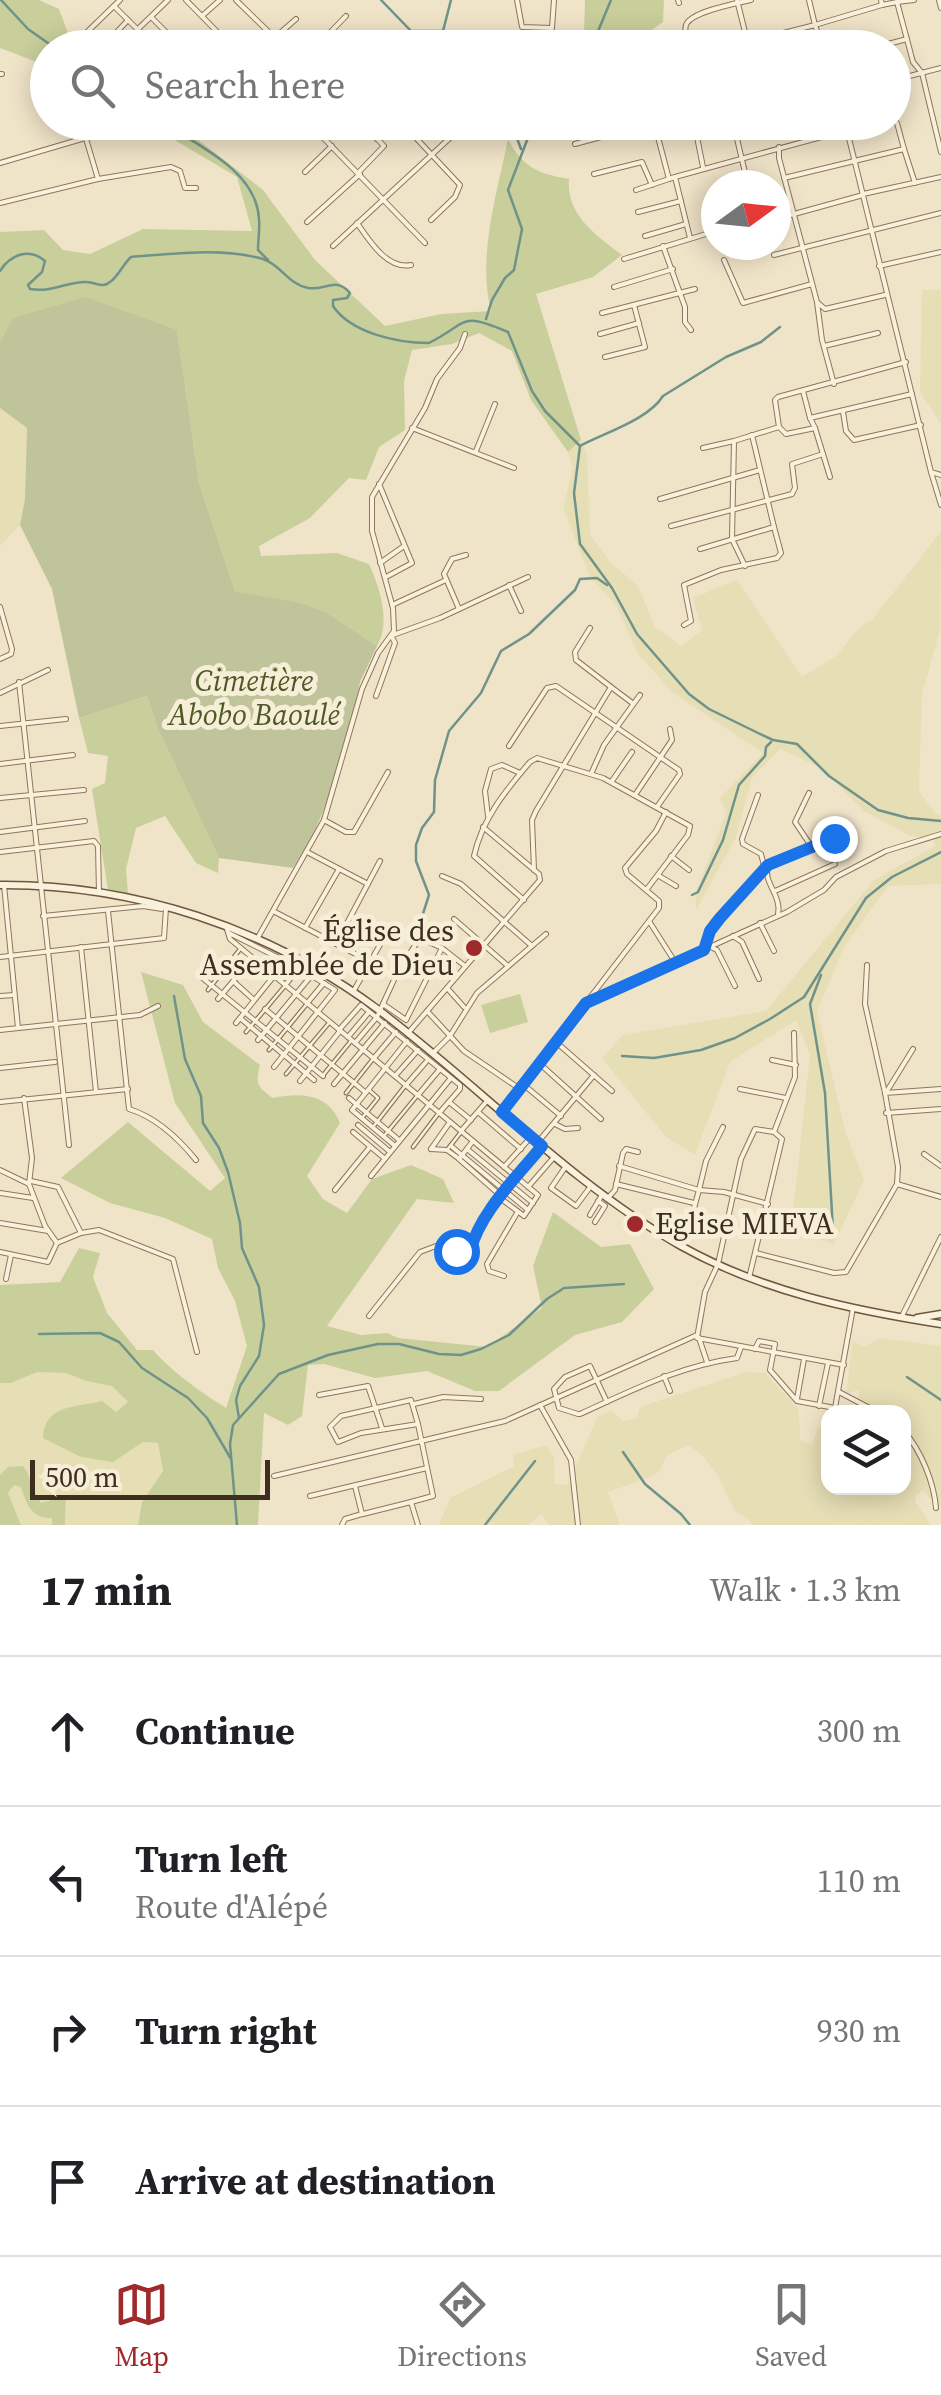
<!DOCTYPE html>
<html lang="en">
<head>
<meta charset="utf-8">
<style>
  :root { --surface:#fff; --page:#f2f2f2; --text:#202124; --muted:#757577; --line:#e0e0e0; --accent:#9e2a2b }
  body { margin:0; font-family:"Source Serif 4",serif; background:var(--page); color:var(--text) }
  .controls { position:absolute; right:30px; bottom:30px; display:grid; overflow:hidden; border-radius:20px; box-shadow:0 5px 25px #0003 }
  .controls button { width:90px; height:90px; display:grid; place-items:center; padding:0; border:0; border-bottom:2px solid var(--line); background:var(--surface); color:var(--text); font:50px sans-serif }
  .compass { position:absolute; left:701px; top:170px; width:90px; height:90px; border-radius:50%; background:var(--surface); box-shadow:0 5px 25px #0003; rotate:75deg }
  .scale { position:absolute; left:30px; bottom:25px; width:240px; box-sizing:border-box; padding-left:10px; border:5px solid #3d2e20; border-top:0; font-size:28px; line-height:35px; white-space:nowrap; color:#3d2e20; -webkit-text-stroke:8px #f7eed8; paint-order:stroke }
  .stop { position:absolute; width:30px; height:30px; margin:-22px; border:8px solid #1a73e8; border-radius:50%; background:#fff }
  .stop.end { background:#1a73e8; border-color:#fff; box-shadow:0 2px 10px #0008 }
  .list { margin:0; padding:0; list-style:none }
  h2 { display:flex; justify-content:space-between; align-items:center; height:130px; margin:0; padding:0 40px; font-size:42px }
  h2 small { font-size:32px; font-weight:400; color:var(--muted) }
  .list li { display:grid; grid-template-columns:65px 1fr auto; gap:30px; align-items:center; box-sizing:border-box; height:150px; padding:0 40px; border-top:2px solid var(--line) }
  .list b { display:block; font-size:38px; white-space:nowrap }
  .list p { margin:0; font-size:32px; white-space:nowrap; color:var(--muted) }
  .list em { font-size:32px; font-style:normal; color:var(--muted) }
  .icon { flex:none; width:55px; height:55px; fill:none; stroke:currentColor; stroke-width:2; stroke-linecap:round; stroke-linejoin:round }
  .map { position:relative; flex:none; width:941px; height:1525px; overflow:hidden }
  .search { position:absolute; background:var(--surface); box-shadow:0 5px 25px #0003; left:30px; right:30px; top:30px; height:110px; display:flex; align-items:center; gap:25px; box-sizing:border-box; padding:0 35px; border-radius:55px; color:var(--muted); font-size:38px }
  .sheet { height:730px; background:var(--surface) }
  nav { display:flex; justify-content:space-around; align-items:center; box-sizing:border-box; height:140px; border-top:2px solid var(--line); background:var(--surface); font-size:28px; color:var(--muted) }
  nav a { display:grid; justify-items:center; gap:5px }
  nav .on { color:var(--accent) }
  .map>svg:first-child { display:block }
</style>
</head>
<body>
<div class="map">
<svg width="941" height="1525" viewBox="0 0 941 1525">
  <rect width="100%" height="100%" fill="#f0e4c8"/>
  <!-- farmland -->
  <g fill="#e6deb5">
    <path d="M922,290H941V424L920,392Z"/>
    <path d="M0,408L27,428L25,499L20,525L0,546Z"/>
    <path d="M581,440L587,455L590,534L609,561L638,586L655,627L681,646L702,630L693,598L737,580L802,677L836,656L860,627L873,619L941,531L940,630L922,694L919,791L936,814L941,816V884L888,886L843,949L817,1012L846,1134L864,1180L834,1244L791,1231L810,1055L796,1020L730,1062L695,1155L666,1137L602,1058L623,1035L766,1011L874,880L935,846L934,839L910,836L864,811L821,768L780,749L752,778L736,837L696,910V893L726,813L720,798L763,753L672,692L638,654L616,605L590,577L563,507L573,469L568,452Z"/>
    <path d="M880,1338L941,1346V1506L935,1504L923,1490L916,1495L915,1501L931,1525H752L750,1520L735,1511L718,1476L702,1455L688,1445L666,1456L659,1472L648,1478L608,1492L620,1525H549L541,1513L529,1525H439L450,1498L514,1466L513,1455L546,1445L554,1457L555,1484L567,1485L598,1416L611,1411L623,1421L637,1418L640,1407L746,1372L765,1373L799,1410L800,1440L812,1445L818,1429L828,1416V1488H904V1412H859V1390L846,1393L853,1341L864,1347Z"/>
    <path d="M37,1372L66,1373L86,1381L112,1386L129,1402L115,1412L102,1401L77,1407L143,1442L158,1443L163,1471L142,1502L138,1525H65L66,1497L41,1503L33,1492L31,1477L0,1475V1383H11Z"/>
    <path d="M14,1485L21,1487L25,1499L52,1518V1525H21L8,1493Z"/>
  </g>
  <!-- green -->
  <g fill="#c9cf9b">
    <path d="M0,0H39L59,9L71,41L79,47L48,48L47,66L0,48Z"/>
    <path d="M585,0H664L663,22L642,37L637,47H575L584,34Z"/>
    <path d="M146,123H176L263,190L315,260L385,326L441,314L491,311C477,257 497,193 508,139C522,167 539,174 569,179C566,215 596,235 622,255L593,277L536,294L581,440L568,452L531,400L512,351L479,333L452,344L412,350L404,381L405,430L379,447L366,480L349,478L310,518L259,546L261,556L337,553L369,564C380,588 391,622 377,646L326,612L302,603L235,593L199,483L177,330L0,343V232L44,230L63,250L90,254L143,229L252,231L237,177Z"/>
    <path d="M147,696L158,729L219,858L218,873L196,863L165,816L136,828L126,869L128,895L108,890L92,789L105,783L108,756L88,753L79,718Z"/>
    <path d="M141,972L183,985L203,1022L260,1065C255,1084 258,1088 273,1098C301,1092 329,1094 340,1123L307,1176L323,1199L347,1213L372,1179L411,1165L443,1179L454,1203L417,1199L327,1326L361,1335L387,1333L398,1338L487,1347L542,1308L533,1266L553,1212L601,1247L630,1244L654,1289L622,1322L575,1335L499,1391H475L427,1371L375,1378L324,1364L308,1365L302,1416L288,1425L264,1413L258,1525H138L142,1502L163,1471L158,1443L143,1442L113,1462L81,1457L43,1438C45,1404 74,1408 102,1401L116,1412L128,1402L112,1386L86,1381L66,1373L37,1372L11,1383H0V1285L60,1282L79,1248L100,1253L93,1277L107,1313L137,1350H153C171,1371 202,1393 226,1408L247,1346L235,1301L218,1268L212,1239L165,1218L110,1203L61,1178L128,1122L210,1191L225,1178L175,1103Z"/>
    <path d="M520,994L528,1022L490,1033L481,1005Z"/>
    <path d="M23,1466C32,1478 32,1491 41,1503L66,1496L65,1525H52V1518C32,1519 26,1504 21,1487L14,1485L8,1493L21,1525H0V1475L8,1467Z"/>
  </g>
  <!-- cemetery -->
  <path fill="#bfc49a" d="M85,297L177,330L199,483L235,592L302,603L326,612L377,646L360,682L352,726L336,781L312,837L293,868L219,858L158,729L147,696L79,718L52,589L20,525L25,499L27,428L0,408V343L13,318Z"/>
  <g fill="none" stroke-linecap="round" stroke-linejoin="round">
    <!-- stream -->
    <g stroke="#6f938a" stroke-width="2.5">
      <path d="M1,0L28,29L55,48"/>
      <path d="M381,0L411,31H443L454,48"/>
      <path d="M443,31L451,0"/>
      <path d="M591,48L611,0"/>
      <path d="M162,122C197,145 257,171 259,219C260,229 258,240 258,250L268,260"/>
      <path d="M511,122L521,149"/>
      <path d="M0,271C10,255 29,247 45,261L42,272L28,285L30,289C53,293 67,281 87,282C96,282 102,289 110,282C118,277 123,264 131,257C173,254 221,247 263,259C280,264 289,285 308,288C325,291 336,276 350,293L347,298L333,300V306C351,333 397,343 429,343C470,322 459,311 508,332L532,391L545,411L580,446L574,493L580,544L612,588L637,634L689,694L709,709L756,732L773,740L797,744L829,776L878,810L908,818L941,821"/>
      <path d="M486,319L492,300L505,278L514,270L522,229L508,190L534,122"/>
      <path d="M580,446C604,433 648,420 663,396L726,357L761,342L780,327"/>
      <path d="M692,895L698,892L723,840L739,785L765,756L766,747L771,742"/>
      <path d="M418,929L429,895L416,861V845L422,828L434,812L435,780L449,731L481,693L501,651L529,634L575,590L580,579L597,578L607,585"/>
      <path d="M821,975L810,1004L825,1093L833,1230"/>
      <path d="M174,996L185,1059L201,1096L203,1123L219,1148L228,1172L240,1223L242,1248L259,1287L264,1325L259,1356L240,1386L236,1400L239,1418"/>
      <path d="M622,1056L654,1058L701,1050L735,1038L770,1019L804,997L866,898L892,877L941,852"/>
      <path d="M39,1334L100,1333L119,1342L142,1368L188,1398L207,1418L231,1459"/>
      <path d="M907,1377L941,1400"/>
      <path d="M623,1452L645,1484L681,1514L690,1525"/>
      <path d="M237,1525L230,1444L233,1425L279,1374L328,1355L378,1344H399L439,1354L461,1355L481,1349L509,1335L547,1299L564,1288L624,1284"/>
      <path d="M485,1525L535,1461"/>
    </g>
    <defs>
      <g id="pedestrian">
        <path d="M208,990L241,948"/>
        <path d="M246,1032L284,987"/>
        <path d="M269,1050L306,1005"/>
        <path d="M286,1074L329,1023"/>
        <path d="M324,1074L351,1041"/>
        <path d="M346,1093L373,1059"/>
        <path d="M362,1118L378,1098L369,1090"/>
        <path d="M373,1127L405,1086"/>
        <path d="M384,1136L417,1096"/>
        <path d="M413,1147L438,1114"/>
        <path d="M447,1150L461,1132"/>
      </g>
      <g id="minor">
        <path d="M186,0L233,48"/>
        <path d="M236,0L285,48"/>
        <path d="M517,0L522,27L552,28L554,0"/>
        <path d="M678,0L679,3"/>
        <path d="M737,0L749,48"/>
        <path d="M809,0L815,25L882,5"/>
        <path d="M881,0L882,5L897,2L913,62L922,73L941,152"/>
        <path d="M939,0L941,8"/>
        <path d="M897,2L914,0"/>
        <path d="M114,6L149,41L159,48"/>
        <path d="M202,16L220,0"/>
        <path d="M151,17L182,48"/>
        <path d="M137,30L168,0"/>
        <path d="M782,33L786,48"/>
        <path d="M85,34L120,0"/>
        <path d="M124,48L113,36L128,20"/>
        <path d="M263,48L296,19"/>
        <path d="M315,48L346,16"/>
        <path d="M366,48L371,43L378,48"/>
        <path d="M687,48C687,41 683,28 687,23C695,11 737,3 751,0"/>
        <path d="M723,48L815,25L823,48"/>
        <path d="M873,48L907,39"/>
        <path d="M0,74H2"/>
        <path d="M894,80L941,68"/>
        <path d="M43,90L48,92"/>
        <path d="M308,122L425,243"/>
        <path d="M401,122L460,185L455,197L431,220"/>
        <path d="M654,122L669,179"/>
        <path d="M694,122L703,167"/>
        <path d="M733,122L748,185"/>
        <path d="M807,122L811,138"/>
        <path d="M845,122L931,472L941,475"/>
        <path d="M897,123L904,149"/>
        <path d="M377,139L393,122"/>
        <path d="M575,144L656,122"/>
        <path d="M779,147V158L817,302L822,340L834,384"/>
        <path d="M0,163L85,138"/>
        <path d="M305,172L332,146"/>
        <path d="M358,173L384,146L361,122"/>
        <path d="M594,174L642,162L652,185"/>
        <path d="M675,177L847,130"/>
        <path d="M784,178L904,149L915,183"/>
        <path d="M98,179L171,167L180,171L185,188H196"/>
        <path d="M636,190L675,177L690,238"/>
        <path d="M863,194L941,177"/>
        <path d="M0,203L98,179L81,122"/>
        <path d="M638,212L681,201"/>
        <path d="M776,219L863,195"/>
        <path d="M307,222L360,174"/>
        <path d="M357,223C369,240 387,270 411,265"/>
        <path d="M645,236L686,224"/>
        <path d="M333,246L452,136"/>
        <path d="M663,246L685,307V322L691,330"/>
        <path d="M774,255L941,213"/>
        <path d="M624,259L716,231"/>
        <path d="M724,260L743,303L812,284"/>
        <path d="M879,266L941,252"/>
        <path d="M614,287L673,269"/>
        <path d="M818,303L825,309L885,295"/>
        <path d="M602,313L695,289"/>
        <path d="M600,334L639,323"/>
        <path d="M824,346L878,333"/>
        <path d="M605,357L645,347L634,305"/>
        <path d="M803,391L810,418"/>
        <path d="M843,412L846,431L854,440L921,425"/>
        <path d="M779,427L786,434L815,428L810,418L912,394"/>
        <path d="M412,428L514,468"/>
        <path d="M815,428L830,477"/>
        <path d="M703,448L734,441"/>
        <path d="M476,451L495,404"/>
        <path d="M931,472L941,505"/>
        <path d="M379,484L412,563L386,577"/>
        <path d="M660,499L760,470"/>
        <path d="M671,526L792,494L795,488L792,464L823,454"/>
        <path d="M700,549L774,527L752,435"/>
        <path d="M380,563L404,546"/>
        <path d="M745,566L732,539L734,441L779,427L775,400L778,397L906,362"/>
        <path d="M509,585L521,611"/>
        <path d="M392,605L446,580"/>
        <path d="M0,607L12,649L11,654L0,659"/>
        <path d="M459,609L444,574L452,559L466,555"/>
        <path d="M684,625L691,621L684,585L721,570L777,558L781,553L774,527"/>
        <path d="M393,635L440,618L528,577"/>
        <path d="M19,682L69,1145"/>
        <path d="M611,687L631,702"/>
        <path d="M0,693L48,670"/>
        <path d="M376,696L395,643L392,637"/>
        <path d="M0,726L66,719"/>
        <path d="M509,746L547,688L556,686L679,770L680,774L657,807"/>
        <path d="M0,764L73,755"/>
        <path d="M591,774L604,745L640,695"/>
        <path d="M612,781L632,752"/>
        <path d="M809,793L795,822L811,846"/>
        <path d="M635,795L672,740L670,729"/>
        <path d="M0,798L84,790"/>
        <path d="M488,816L485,791L491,769L502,765L520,773"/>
        <path d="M324,820L362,689L378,653L394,631L393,608L372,531V497L425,408L437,379L460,348L465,334"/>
        <path d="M0,832L85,821"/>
        <path d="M0,852L94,841L98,846L99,893"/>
        <path d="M307,852L368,884"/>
        <path d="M671,856L689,870"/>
        <path d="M534,870L532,820L536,811L611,687L576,660L575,652L590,628"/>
        <path d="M442,876L461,884L532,946"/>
        <path d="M659,876L676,886"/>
        <path d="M4,885L18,1028"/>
        <path d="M775,891L835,864"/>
        <path d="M524,900L474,856C482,819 506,790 530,762L537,758L603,778L690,826L688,835L647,889"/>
        <path d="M108,911L129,1109C155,1117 179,1139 196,1160"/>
        <path d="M275,912L371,962"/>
        <path d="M778,914C782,895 762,882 768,865L834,837"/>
        <path d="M43,916L143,906L162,909"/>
        <path d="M454,919L508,966"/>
        <path d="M649,921L675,962"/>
        <path d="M760,923L774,951"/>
        <path d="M226,926L230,939L538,1195L524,1216L500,1198"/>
        <path d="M305,928L339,869"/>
        <path d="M229,933L299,968L335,990L274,1067"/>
        <path d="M733,936L742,942L759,979"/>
        <path d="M257,939L324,820L346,832H354L388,772"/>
        <path d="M336,944L380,861"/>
        <path d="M81,947L96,1092"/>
        <path d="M711,947L717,950L735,986"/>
        <path d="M704,950C714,921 742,889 765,869L761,854L743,844L742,839L758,795"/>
        <path d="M0,957L164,938L166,908"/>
        <path d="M867,965L865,1004L885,1093"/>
        <path d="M200,976L323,1076"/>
        <path d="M233,981L254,1000"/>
        <path d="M286,984L299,968"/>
        <path d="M447,988L464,1007"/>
        <path d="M353,992L389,929"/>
        <path d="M0,996L14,995"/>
        <path d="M218,999L253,958"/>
        <path d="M308,1002L324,983"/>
        <path d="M586,1003L787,912L824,890L836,877L886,851L941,834"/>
        <path d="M383,1004L406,1020L442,948L465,966"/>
        <path d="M265,1009L365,1092"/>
        <path d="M427,1011L464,1051L520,1089"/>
        <path d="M240,1018L314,1080"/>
        <path d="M236,1023L286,961"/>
        <path d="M0,1030L140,1015L158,1006"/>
        <path d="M339,1030L361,1005L460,1085V1089L440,1112"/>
        <path d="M409,1032L540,880L539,874L483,827"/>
        <path d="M348,1037L369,1012"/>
        <path d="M258,1040L311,976"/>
        <path d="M556,1042L612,1091"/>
        <path d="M355,1043L377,1017L398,971L420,938L442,948"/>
        <path d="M434,1052L450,1036L477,993L546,934"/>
        <path d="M374,1058L396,1032"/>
        <path d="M772,1060L796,1065"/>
        <path d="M540,1064L601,1119"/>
        <path d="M0,1068L55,1062"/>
        <path d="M395,1076L418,1050"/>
        <path d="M300,1081L340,1031"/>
        <path d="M334,1084L385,1023"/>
        <path d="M406,1085L426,1062"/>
        <path d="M524,1085L561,1116"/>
        <path d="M740,1089L786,1098"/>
        <path d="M887,1091L913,1049"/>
        <path d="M418,1095L440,1069"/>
        <path d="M24,1098L32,1158L29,1184"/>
        <path d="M349,1098L399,1140"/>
        <path d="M0,1102L128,1089"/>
        <path d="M449,1102L471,1120"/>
        <path d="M478,1112L521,1149"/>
        <path d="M502,1112L659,908V901L627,874L625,868L656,831L666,812"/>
        <path d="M886,1113L941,1109"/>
        <path d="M555,1124L565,1129L578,1128"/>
        <path d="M358,1125L389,1151"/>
        <path d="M461,1131L487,1101"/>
        <path d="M353,1132L384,1158"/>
        <path d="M774,1132L795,1077L794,1033"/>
        <path d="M473,1141L459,1159L501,1196L542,1146"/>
        <path d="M538,1142L594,1075"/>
        <path d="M395,1146L352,1110L407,1041"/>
        <path d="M451,1146L528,1210"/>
        <path d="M431,1149L450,1122"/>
        <path d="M431,1149L447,1150L458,1158"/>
        <path d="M467,1149L533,1203"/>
        <path d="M924,1154L941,1166"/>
        <path d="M566,1166L551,1188L576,1206L591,1186"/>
        <path d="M619,1166L699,1190L706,1161L723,1127"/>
        <path d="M504,1167L531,1137"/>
        <path d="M0,1170L29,1184L45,1226L57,1243L81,1233L99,1230L173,1259L197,1352"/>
        <path d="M371,1176L451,1078"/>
        <path d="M31,1181L58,1187L81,1233"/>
        <path d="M616,1184L694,1203"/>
        <path d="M897,1184L941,1197"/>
        <path d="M528,1187L555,1156"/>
        <path d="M335,1190L370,1147"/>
        <path d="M0,1193L33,1198"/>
        <path d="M607,1199L615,1190L623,1153L626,1149L638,1152"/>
        <path d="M590,1215L602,1195"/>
        <path d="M595,1222L605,1206L598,1201"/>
        <path d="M0,1223L48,1231"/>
        <path d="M679,1245L688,1230L699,1190L724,1192L768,1204"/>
        <path d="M0,1252L48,1262L57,1243"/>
        <path d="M756,1253L834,1273L846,1272L897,1184L898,1167L885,1093L941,1089"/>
        <path d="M504,1276L489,1271L487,1264L517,1213"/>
        <path d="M749,1278L782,1139L774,1132L755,1129L741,1159L718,1264L705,1292L697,1338L844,1365"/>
        <path d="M6,1279L11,1255"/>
        <path d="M369,1316L420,1252L436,1246L469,1252L474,1237L499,1200"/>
        <path d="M901,1318L941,1237"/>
        <path d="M699,1338L707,1362"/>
        <path d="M755,1349L759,1341L775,1344L770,1370L797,1401L835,1408L853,1308"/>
        <path d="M664,1376L670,1391"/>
        <path d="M839,1392L877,1412"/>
        <path d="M319,1395L368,1386L382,1428"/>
        <path d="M797,1399L804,1359"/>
        <path d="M411,1400L418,1424L361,1433L338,1442L330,1427L341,1416Z"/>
        <path d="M607,1402L590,1366L565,1377L554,1389L559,1408L578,1414H580C633,1390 679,1366 737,1358L741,1347"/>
        <path d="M414,1404L443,1397L481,1399"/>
        <path d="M540,1405L571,1460L578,1525"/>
        <path d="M819,1406L828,1363"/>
        <path d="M904,1431C921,1451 934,1482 936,1508"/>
        <path d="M274,1476L505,1421L697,1335"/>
        <path d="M310,1496L427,1468"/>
        <path d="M363,1514L411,1502"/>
        <path d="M342,1525L345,1519L362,1514L355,1486"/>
        <path d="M418,1525L411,1502L433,1496L418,1424"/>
      </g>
      <g id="secondary">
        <path d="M0,885C134,884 268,928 376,1008C479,1085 568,1182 681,1246C761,1291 851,1310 941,1324"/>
        <path d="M917,1318L941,1314"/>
      </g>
    </defs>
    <!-- pedestrian casing -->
    <use href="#pedestrian" stroke="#8d765c" stroke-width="5"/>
    <!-- minor casing -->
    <use href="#minor" stroke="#8d765c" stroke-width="6"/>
    <!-- secondary casing -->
    <use href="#secondary" stroke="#6f573f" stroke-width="9"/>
    <!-- pedestrian -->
    <use href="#pedestrian" stroke="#faf1dc" stroke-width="2.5"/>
    <!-- minor -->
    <use href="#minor" stroke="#faf1dc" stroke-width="4"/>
    <!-- secondary -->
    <use href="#secondary" stroke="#faf1dc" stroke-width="6"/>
  </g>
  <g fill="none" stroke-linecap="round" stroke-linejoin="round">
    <!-- route -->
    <path stroke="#1a73e8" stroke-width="12" d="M456,1251L470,1252C479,1213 517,1177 542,1146L502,1112L586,1003L704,950L710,931L720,918L768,865L834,838"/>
  </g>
  <!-- markers -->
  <g fill="#9e2a2b" stroke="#f7eed8" stroke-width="4">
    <circle cx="474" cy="948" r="10"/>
    <circle cx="635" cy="1224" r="10"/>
  </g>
  <g text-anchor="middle" stroke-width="10" stroke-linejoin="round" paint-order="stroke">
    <!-- park labels -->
    <g font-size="30" font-style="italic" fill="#4d5a26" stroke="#f7eed8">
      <text x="254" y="691">Cimetière<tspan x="254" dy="34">Abobo Baoulé</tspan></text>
    </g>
    <!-- poi labels -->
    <g font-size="30" fill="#3d2e20" stroke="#f7eed8" text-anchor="end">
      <text x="454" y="941">Église des<tspan x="454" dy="34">Assemblée de Dieu</tspan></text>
      <text x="655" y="1234" text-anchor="start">Eglise MIEVA</text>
    </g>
  </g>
</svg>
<div class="controls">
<button><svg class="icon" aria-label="layers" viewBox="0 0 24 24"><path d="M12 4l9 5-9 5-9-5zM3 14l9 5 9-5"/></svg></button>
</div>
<svg class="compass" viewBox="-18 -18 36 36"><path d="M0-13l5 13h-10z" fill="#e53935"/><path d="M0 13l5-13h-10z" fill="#757577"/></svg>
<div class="scale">500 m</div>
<div class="stop" style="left:456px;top:1251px"></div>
<div class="stop end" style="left:834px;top:838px"></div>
<div class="search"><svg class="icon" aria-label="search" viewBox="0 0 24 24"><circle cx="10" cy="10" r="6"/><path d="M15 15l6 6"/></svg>Search here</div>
</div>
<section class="sheet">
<h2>17 min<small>Walk · 1.3 km</small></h2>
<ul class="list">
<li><svg class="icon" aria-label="ahead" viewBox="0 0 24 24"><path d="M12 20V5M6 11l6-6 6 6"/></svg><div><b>Continue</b></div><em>300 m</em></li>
<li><svg class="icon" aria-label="left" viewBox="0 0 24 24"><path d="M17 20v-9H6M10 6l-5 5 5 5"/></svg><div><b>Turn left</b><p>Route d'Alépé</p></div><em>110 m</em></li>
<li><svg class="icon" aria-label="right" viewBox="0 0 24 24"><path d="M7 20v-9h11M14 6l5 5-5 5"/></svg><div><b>Turn right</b></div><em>930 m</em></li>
<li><svg class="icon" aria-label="arrive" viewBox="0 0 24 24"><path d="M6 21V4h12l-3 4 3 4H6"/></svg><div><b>Arrive at destination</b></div></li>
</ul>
</section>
<nav>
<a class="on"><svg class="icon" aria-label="map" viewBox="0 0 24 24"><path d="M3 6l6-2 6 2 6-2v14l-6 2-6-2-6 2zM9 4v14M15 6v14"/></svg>Map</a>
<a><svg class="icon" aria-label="directions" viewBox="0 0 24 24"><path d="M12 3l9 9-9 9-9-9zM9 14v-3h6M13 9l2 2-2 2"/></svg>Directions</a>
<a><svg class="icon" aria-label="saved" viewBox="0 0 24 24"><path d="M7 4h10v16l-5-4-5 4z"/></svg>Saved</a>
</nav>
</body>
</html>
